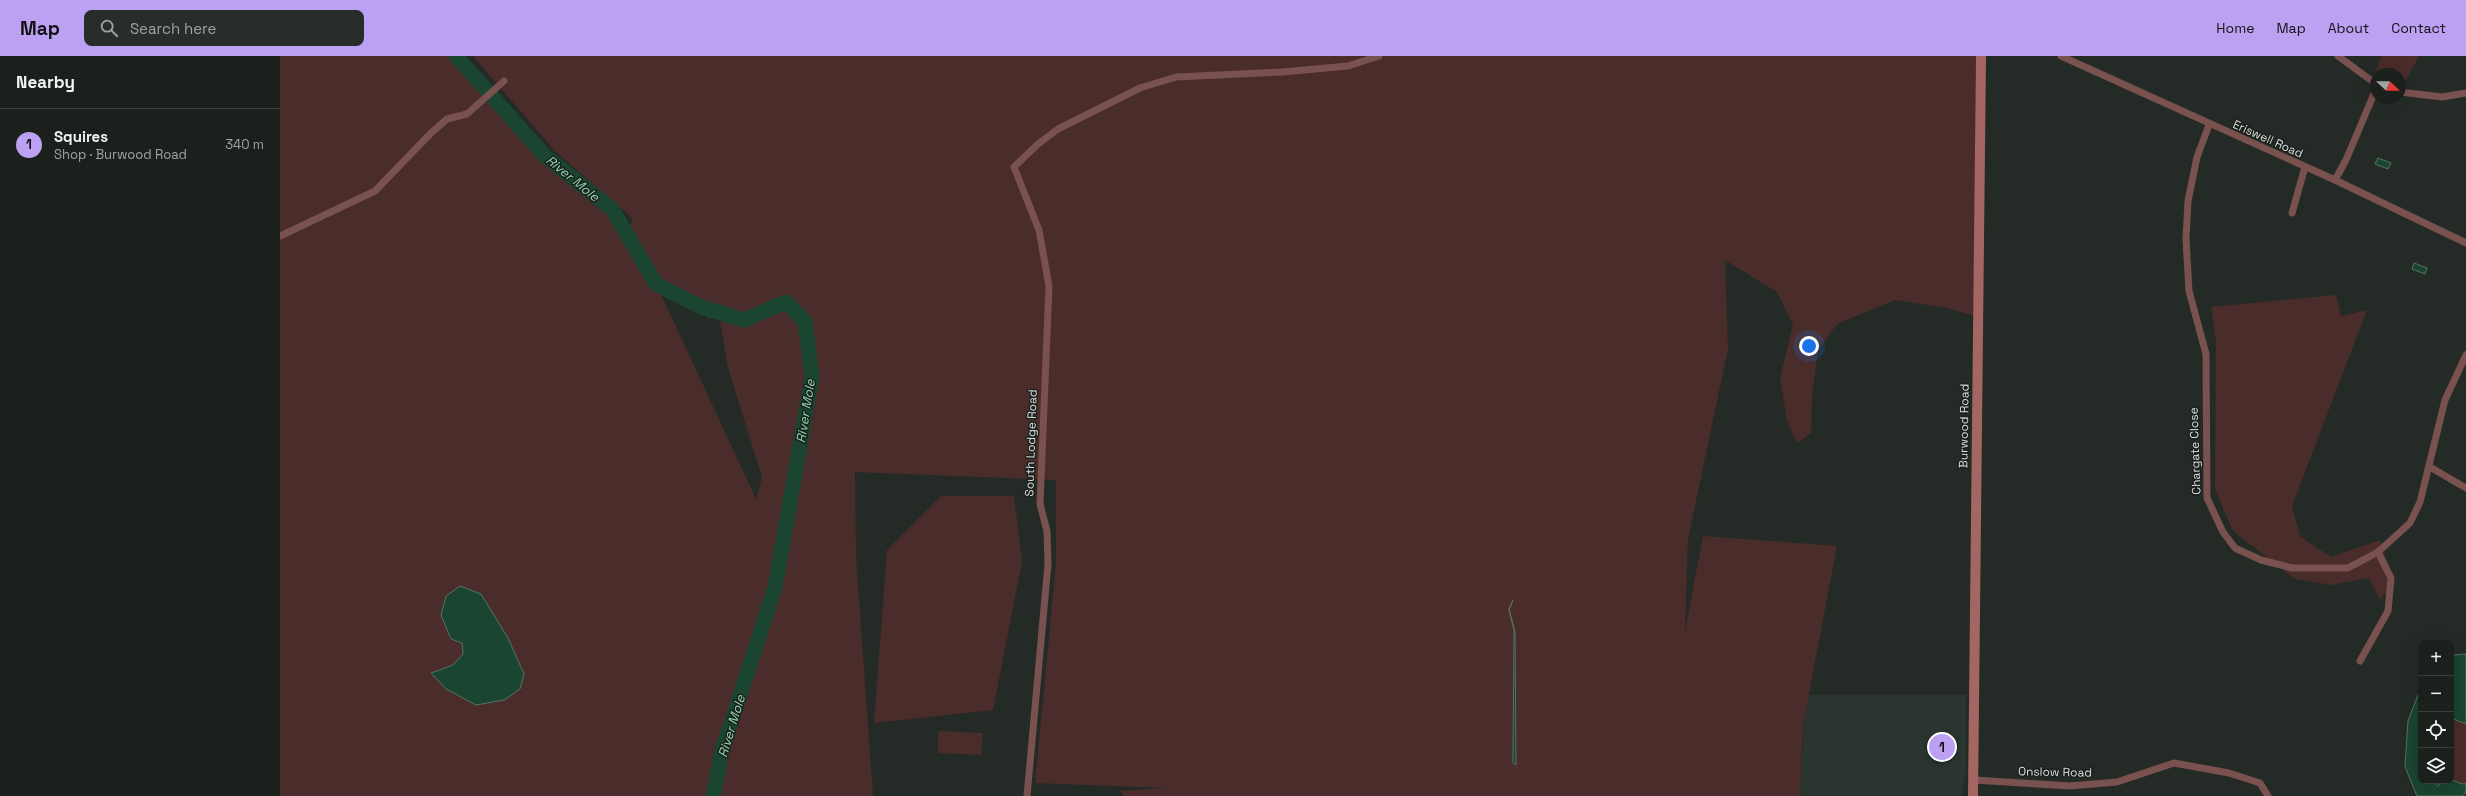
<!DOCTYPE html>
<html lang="en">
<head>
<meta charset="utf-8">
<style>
  :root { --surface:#1b201d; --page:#282d2a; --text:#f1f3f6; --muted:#a0a3a4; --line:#393e3b; --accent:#bca0f2 }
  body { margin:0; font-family:"Space Grotesk",sans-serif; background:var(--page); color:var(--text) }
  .controls { position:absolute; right:12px; bottom:12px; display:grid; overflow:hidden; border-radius:8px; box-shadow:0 4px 16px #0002 }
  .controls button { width:36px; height:36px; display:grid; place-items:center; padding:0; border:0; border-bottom:1px solid var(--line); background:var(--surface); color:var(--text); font:20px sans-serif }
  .compass { position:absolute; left:2090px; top:12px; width:36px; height:36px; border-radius:50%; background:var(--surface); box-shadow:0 4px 16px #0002; rotate:112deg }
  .you { position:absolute; left:1529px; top:290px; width:14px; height:14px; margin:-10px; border:3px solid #fff; border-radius:50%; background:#1a73e8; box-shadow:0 0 0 6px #1a73e833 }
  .badge { display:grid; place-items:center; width:26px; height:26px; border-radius:50%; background:var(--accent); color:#111; font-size:13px; font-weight:700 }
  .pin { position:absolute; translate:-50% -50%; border:2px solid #fff; box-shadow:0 1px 4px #0006 }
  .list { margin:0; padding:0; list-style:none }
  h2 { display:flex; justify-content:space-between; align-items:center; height:52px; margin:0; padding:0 16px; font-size:17px }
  h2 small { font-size:13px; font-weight:400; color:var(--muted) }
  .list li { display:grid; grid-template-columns:26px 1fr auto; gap:12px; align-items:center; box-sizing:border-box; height:72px; padding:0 16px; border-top:1px solid var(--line) }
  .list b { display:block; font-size:15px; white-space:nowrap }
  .list p { margin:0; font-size:13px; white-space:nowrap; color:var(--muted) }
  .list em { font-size:13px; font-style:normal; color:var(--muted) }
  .icon { flex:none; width:22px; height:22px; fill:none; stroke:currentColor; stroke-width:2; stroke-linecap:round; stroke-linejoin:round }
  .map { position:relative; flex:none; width:2186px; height:740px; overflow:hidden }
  header { display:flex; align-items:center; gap:24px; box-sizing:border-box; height:56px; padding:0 20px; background:var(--accent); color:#111 }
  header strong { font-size:19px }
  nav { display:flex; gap:22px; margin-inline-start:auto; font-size:14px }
  .search { width:280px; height:36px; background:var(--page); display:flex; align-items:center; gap:10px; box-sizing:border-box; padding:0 14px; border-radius:8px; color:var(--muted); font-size:15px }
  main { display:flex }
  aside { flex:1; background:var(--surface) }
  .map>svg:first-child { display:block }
</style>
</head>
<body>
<header>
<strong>Map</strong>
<div class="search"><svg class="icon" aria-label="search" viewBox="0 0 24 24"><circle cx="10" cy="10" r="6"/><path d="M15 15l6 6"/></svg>Search here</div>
<nav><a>Home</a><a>Map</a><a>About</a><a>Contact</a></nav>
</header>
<main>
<aside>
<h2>Nearby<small></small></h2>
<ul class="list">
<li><span class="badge">1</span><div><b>Squires</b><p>Shop · Burwood Road</p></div><em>340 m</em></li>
</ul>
</aside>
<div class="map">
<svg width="2186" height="740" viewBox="0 0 2186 740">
  <rect width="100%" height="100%" fill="#242b27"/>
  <!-- built -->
  <path fill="#29352e" d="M1525,639H1686V716L1681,740H1520Z"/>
  <!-- green -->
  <g fill="#4a2c2a" fill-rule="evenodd">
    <path d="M0,0H176L266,101L332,153L346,177L353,163L275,95L193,0H1696L1694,260L1667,252L1615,244L1557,268L1538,294L1532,340L1531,377L1517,387L1507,365L1500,322L1513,269L1497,236L1445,204L1448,293L1408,483L1405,575L1423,480L1557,490L1523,669L1520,740H844L840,735L886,732L755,727L776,507V424L575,416L576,501L593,740H0ZM393,228L412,238L428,263L439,259L448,312L482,421L476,443L379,234Z"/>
    <path d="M2102,0H2139L2124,27L2120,25V18H2104L2096,14Z"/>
    <path d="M2056,239L2061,260L2087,254L2012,450L2020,480L2051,501L2100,484L2114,527L2100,544L2089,522L2052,529L2015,523L1953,475L1935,433L1936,285L1931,251Z"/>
    <path d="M661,440H734L742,506L713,654L594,667L607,494Z"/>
    <path d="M2171,662L2186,668V729L2171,724Z"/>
    <path d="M658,675L703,677L701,699L658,697Z"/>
  </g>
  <!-- water -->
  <g fill="#1a4530" stroke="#547364">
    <path d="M2098,102L2111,107L2108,113L2095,108Z"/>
    <path d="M2134,207L2147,212L2145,218L2132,213Z"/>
    <path d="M180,530L201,538L228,582L244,618L240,633L224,644L196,649L166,633L151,617L173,609L183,598L182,587L171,583L161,559L166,540Z"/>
    <path d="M1233,544L1229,553L1235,576L1236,709L1233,707L1234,574L1229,554Z"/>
    <path d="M2186,598V668L2171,662V602L2174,599Z"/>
    <path d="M2141,631V725H2153L2157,730C2175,718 2173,728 2186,728V736L2183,740H2137L2125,711L2128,665Z"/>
  </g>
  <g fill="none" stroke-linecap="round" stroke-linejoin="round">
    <!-- river -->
    <path stroke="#1a4530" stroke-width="15" d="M176,0L266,101L332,153L376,228L421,251L464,264L506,246L525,266L532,321L495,531L442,695L433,740"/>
    <!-- street -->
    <g stroke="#79514f" stroke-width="7">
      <path d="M1781,0L2055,124L2186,187"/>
      <path d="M2058,0L2096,28"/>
      <path d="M2120,36L2162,41L2186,37"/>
      <path d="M1929,69L1917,101L1908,145L1906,183L1909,235L1926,298L1927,442L1943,476L1955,492L1981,504L2012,512H2068L2098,496L2130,467L2140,446L2165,344L2186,299"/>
      <path d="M2055,124L2066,104L2096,33"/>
      <path d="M2012,157L2025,111"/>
      <path d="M0,180L95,135L151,77L167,63L187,58L224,25"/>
      <path d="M2150,411L2186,432"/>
      <path d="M2080,605L2108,555L2111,522L2098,496"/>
      <path d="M1694,724L1790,730L1837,726L1894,707L1949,717L1980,727L1988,740"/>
      <path d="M747,740L768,508L767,475L760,448L769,230L759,174L734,111L758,88L778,73L860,32L896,21L1002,16L1068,10L1099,0"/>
    </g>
    <!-- secondary -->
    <path stroke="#a56663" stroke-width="10" d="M1693,740L1701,0"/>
  </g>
  <g text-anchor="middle" stroke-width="3" stroke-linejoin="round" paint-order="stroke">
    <!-- street labels -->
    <g font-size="12" fill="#dadedc" stroke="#1b211d">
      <text transform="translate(1988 83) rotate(24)" y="4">Eriswell Road</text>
      <text transform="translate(1684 370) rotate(-89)" y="4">Burwood Road</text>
      <text transform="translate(751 387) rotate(-88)" y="4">South Lodge Road</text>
      <text transform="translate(1915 395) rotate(-92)" y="4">Chargate Close</text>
      <text transform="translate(1775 716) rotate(1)" y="4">Onslow Road</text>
    </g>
    <!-- water labels -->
    <g font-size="13" font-style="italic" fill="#92d9b2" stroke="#1b211d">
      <text transform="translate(293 122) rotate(39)" y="5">River Mole</text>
      <text transform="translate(525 355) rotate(-81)" y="5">River Mole</text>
      <text transform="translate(451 670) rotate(-73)" y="5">River Mole</text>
    </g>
  </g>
</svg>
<div class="controls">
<button>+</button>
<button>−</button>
<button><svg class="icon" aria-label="locate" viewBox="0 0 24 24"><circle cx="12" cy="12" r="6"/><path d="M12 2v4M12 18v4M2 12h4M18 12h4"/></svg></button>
<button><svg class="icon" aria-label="layers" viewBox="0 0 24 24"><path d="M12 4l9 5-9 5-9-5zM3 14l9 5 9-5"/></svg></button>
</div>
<svg class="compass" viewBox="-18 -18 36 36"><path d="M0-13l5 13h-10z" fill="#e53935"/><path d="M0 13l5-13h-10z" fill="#a0a3a4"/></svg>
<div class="you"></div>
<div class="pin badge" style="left:1662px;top:691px">1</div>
</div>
</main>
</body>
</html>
